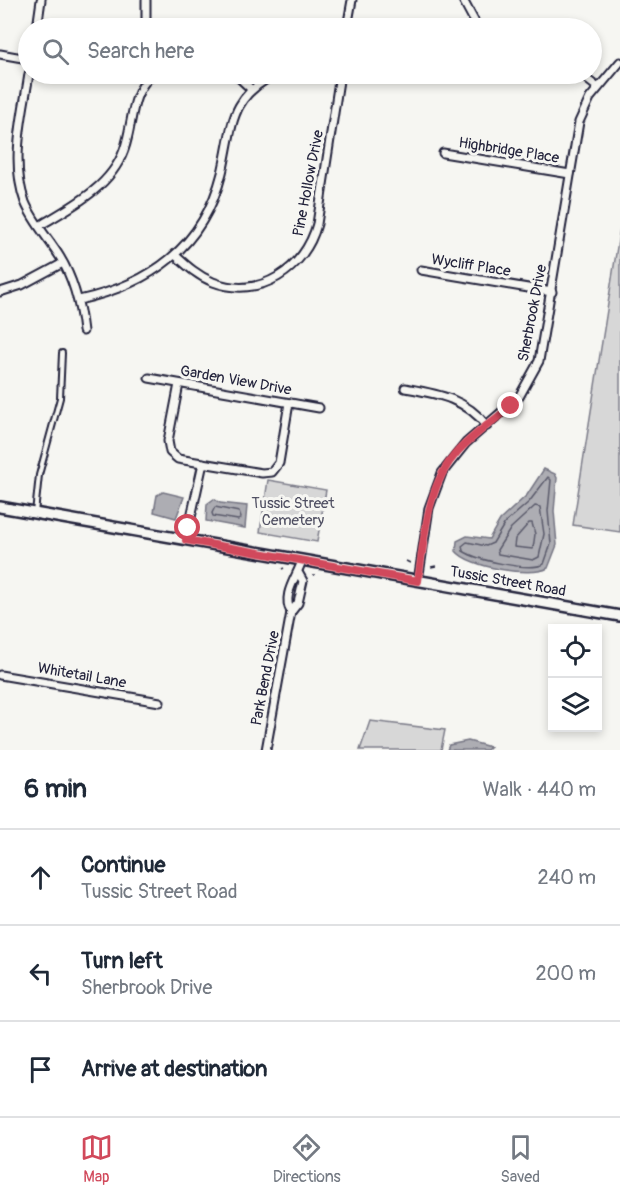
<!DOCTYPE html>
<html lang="en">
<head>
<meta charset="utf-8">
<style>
  :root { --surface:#fff; --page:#f2f2f3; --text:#1f2937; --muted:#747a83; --line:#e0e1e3; --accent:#d1495b }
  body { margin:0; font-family:Pangolin,sans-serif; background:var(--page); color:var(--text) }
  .controls { position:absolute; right:18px; bottom:18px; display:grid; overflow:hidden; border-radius:0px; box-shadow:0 3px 9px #0003 }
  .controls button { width:54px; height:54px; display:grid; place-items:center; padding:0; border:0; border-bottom:2px solid var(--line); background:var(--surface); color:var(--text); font:30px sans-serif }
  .stop { position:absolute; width:18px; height:18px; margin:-14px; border:4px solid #d1495b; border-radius:50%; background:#fff }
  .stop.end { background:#d1495b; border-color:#fff; box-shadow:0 2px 6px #0008 }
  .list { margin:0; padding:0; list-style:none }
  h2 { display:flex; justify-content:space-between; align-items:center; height:78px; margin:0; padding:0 24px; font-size:26px }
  h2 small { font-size:20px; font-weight:400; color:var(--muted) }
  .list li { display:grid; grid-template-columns:39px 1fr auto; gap:18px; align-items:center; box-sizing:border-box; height:96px; padding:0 24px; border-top:2px solid var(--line) }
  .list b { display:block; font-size:22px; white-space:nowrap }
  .list p { margin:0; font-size:20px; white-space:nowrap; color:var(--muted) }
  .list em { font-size:20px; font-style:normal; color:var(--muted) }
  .icon { flex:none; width:33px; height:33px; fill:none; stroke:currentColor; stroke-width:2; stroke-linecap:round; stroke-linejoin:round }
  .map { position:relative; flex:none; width:620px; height:750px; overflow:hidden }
  .search { position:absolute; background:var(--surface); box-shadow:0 3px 9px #0003; left:18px; right:18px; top:18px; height:66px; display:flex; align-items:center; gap:15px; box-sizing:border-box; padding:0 21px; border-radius:33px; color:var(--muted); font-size:22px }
  .sheet { height:366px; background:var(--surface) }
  nav { display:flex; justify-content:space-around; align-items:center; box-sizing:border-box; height:84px; border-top:2px solid var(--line); background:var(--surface); font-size:16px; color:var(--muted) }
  nav a { display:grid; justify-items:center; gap:3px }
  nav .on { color:var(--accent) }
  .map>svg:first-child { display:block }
</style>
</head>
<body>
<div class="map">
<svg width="620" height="750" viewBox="0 0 620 750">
  <rect width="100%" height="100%" fill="#f6f6f2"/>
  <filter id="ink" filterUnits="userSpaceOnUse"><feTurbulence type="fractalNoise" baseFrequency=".0167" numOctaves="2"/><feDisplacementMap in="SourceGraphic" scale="12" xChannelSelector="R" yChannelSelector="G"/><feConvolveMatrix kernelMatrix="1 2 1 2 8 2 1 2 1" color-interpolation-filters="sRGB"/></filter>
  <g filter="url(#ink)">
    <!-- green -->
    <g fill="#d7d7d7" stroke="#7c7c89" stroke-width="1.5">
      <path d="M620,228V532L573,525Z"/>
      <path d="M268,480L326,490L317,542L260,532Z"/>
      <path d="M370,721L445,730L441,750H360Z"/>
    </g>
    <!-- water -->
    <g fill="#adadb3" stroke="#757583" stroke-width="1.5">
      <path d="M544,469L555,474L557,478L554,511L557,545L548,568C531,578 468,567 456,551L457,541L467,536L489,539L500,520L527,495Z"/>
      <path d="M163,492L184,497L176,518L154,512L157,495Z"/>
      <path d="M214,499L220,503L247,506L245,528L206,521L207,504Z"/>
      <path d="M468,741L490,747L487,750H447L449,745Z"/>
    </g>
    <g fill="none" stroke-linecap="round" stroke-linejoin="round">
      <!-- shore -->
      <g stroke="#5a5a6b" stroke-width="1.5">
        <path d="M548,477L551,480L548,511L551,544L544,564C529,572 477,560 463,551L462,546L467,542L486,546L493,543L505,523L529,502Z"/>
        <path d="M535,506L540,507L544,534L539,557L533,560L498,554L497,550L511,528Z"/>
        <path d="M215,507L239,512L241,518L238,520L213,516L212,513Z"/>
        <path d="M529,523H532L535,534L533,549L514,547L515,539Z"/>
      </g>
      <defs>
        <path id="lane" d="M35,513L39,475L60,398L62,353"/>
        <g id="street">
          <path d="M146,0V28"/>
          <path d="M463,0L478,28"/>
          <path d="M37,28L41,0"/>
          <path d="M347,28L352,0"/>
          <path d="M0,54L28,59"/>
          <path d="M29,74C23,115 10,161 25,202C33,222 49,239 60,257C74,280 80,304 83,331"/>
          <path d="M235,74L251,89"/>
          <path d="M580,74L597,87"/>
          <path d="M443,153L570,174"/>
          <path d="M39,226C71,207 111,187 124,150C134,122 129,96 152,74"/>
          <path d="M175,255C187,266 198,276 213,282C260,300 305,269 317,224L340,74"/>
          <path d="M421,270L552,292"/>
          <path d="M0,292L22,285L63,263"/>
          <path d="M79,300C150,284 203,248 222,173C233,128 228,97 276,74"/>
          <path d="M149,378L319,408"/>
          <path d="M179,384L168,441L170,452L178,459L262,473L272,472L279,463L289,403"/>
          <path d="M405,388C438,394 465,398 487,426"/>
          <path d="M186,540L203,463"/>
          <path d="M418,581L429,508L442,473L466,443L519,397L539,361L579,122L590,98L620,62"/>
          <path d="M291,612C281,594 298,576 302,560"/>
          <path d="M0,675L160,702"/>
          <path d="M266,750L291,612L298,603L303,581L299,574"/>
        </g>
        <path id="secondary" d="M0,507L620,616"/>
      </defs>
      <!-- lane casing -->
      <use href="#lane" stroke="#22223b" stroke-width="8"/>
      <!-- street casing -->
      <use href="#street" stroke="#22223b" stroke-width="11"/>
      <!-- secondary casing -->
      <use href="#secondary" stroke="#22223b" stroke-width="14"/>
      <!-- path -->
      <g stroke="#22223b" stroke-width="1.5" stroke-dasharray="6 4.5" stroke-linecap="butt">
        <path d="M406,561L410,563"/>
        <path d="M431,567L436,566"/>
        <path d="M282,569L284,568"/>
        <path d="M314,574V576"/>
      </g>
      <!-- lane -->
      <use href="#lane" stroke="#f6f6f2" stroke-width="4"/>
      <!-- street -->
      <use href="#street" stroke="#f6f6f2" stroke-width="7"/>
      <!-- secondary -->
      <use href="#secondary" stroke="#f6f6f2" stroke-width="9"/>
    </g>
  </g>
  <g fill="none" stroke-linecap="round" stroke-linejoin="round" filter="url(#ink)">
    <!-- route -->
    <path stroke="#d1495b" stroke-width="8" d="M188,528L186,540L418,581C425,536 426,486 458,451C474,434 494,421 511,406"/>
  </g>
  <g text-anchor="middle" stroke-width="6" stroke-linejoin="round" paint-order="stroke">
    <!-- street labels -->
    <g font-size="15" fill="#22223b" stroke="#f6f6f2">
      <text transform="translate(509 150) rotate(9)" y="5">Highbridge Place</text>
      <text transform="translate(308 183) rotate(-79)" y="5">Pine Hollow Drive</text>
      <text transform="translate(471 265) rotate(9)" y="5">Wycliff Place</text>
      <text transform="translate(532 313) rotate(-79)" y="5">Sherbrook Drive</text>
      <text transform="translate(236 380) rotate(10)" y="5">Garden View Drive</text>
      <text transform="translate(508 581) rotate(10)" y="5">Tussic Street Road</text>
      <text transform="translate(82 675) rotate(10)" y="5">Whitetail Lane</text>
      <text transform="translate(265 678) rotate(-79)" y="5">Park Bend Drive</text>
    </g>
    <!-- park labels -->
    <g font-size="15" fill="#4f4f62" stroke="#f6f6f2">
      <text x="293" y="508">Tussic Street<tspan x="293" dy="17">Cemetery</tspan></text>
    </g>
  </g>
</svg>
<div class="controls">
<button><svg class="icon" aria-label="locate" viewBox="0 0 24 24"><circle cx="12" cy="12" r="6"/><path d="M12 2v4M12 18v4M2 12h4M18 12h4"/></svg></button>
<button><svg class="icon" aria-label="layers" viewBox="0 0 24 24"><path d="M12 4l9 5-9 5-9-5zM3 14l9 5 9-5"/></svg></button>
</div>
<div class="stop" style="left:188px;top:528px"></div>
<div class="stop end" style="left:511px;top:406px"></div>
<div class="search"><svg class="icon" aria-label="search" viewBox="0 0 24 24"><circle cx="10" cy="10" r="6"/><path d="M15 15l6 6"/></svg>Search here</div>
</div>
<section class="sheet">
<h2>6 min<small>Walk · 440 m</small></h2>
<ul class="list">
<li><svg class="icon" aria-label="ahead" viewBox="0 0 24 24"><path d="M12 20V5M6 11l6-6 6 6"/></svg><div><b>Continue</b><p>Tussic Street Road</p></div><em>240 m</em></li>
<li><svg class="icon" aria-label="left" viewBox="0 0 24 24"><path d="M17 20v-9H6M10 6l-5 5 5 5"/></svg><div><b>Turn left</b><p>Sherbrook Drive</p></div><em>200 m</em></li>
<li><svg class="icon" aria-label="arrive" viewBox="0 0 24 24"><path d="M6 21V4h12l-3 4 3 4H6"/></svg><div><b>Arrive at destination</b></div></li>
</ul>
</section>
<nav>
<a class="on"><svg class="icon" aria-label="map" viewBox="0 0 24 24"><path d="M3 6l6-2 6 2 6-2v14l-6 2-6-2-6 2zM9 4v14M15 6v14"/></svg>Map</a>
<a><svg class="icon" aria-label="directions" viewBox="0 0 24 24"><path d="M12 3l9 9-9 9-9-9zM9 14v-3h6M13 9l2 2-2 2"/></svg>Directions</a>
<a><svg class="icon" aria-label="saved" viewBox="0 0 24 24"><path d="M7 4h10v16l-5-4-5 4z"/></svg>Saved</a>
</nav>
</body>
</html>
